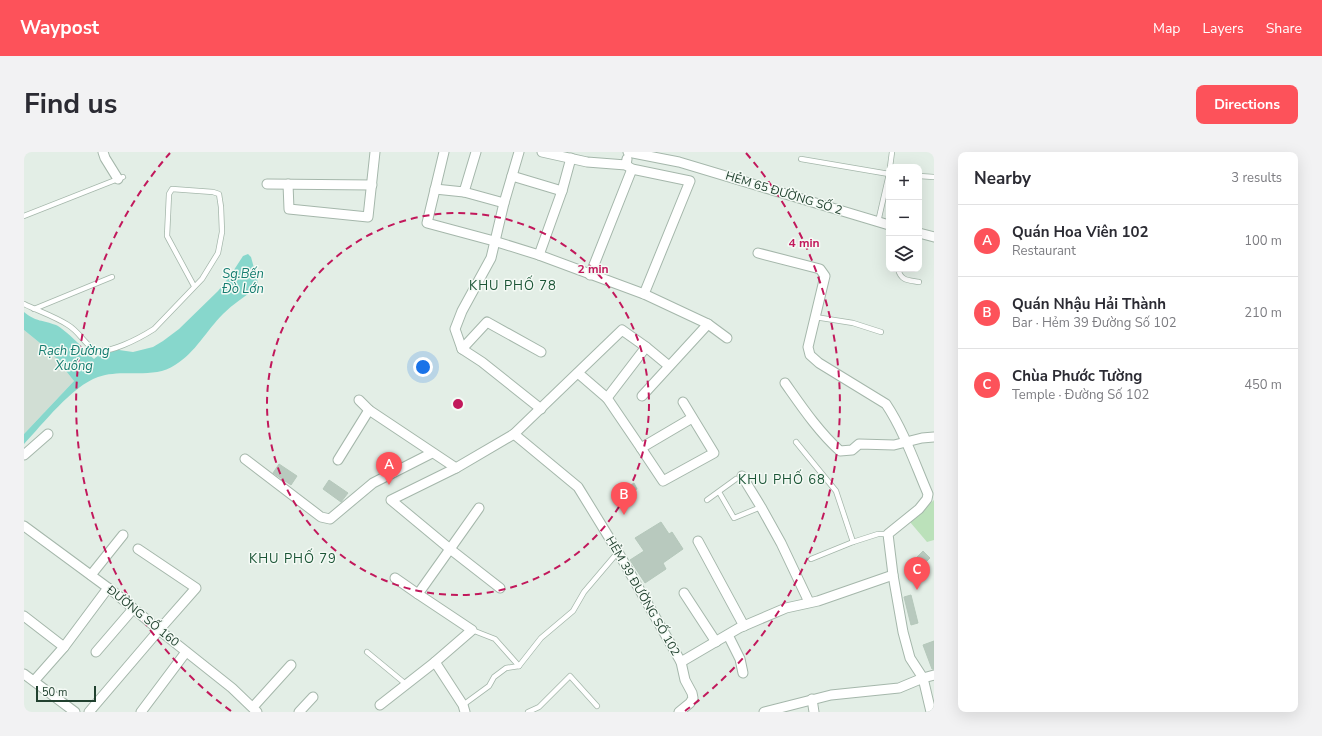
<!DOCTYPE html>
<html lang="en">
<head>
<meta charset="utf-8">
<style>
  :root { --surface:#fff; --page:#f2f2f3; --text:#2b2b33; --muted:#7c7c81; --line:#e1e1e2; --accent:#fd525a }
  body { margin:0; font-family:"Nunito Sans",sans-serif; background:var(--page); color:var(--text) }
  .controls { position:absolute; right:12px; top:12px; display:grid; overflow:hidden; border-radius:8px; box-shadow:0 4px 16px #0002 }
  .controls button { width:36px; height:36px; display:grid; place-items:center; padding:0; border:0; border-bottom:1px solid var(--line); background:var(--surface); color:var(--text); font:20px sans-serif }
  .scale { position:absolute; left:12px; bottom:10px; width:60px; box-sizing:border-box; padding-left:4px; border:2px solid #21412f; border-top:0; font-size:11px; line-height:14px; white-space:nowrap; color:#21412f; -webkit-text-stroke:3px #f4faf5; paint-order:stroke }
  .you { position:absolute; left:399px; top:215px; width:14px; height:14px; margin:-10px; border:3px solid #fff; border-radius:50%; background:#1a73e8; box-shadow:0 0 0 6px #1a73e833 }
  .badge { display:grid; place-items:center; width:26px; height:26px; border-radius:50%; background:var(--accent); color:#fff; font-size:13px; font-weight:700 }
  .pin { position:absolute; translate:-50% -33px; filter:drop-shadow(0 1px 2px #0008) }
  .pin::after { content:''; position:absolute; top:21px; width:14px; height:12px; background:inherit; clip-path:polygon(0 0,100% 0,50% 100%) }
  .list { margin:0; padding:0; list-style:none }
  h2 { display:flex; justify-content:space-between; align-items:center; height:52px; margin:0; padding:0 16px; font-size:17px }
  h2 small { font-size:13px; font-weight:400; color:var(--muted) }
  .list li { display:grid; grid-template-columns:26px 1fr auto; gap:12px; align-items:center; box-sizing:border-box; height:72px; padding:0 16px; border-top:1px solid var(--line) }
  .list b { display:block; font-size:15px; white-space:nowrap }
  .list p { margin:0; font-size:13px; white-space:nowrap; color:var(--muted) }
  .list em { font-size:13px; font-style:normal; color:var(--muted) }
  .icon { flex:none; width:22px; height:22px; fill:none; stroke:currentColor; stroke-width:2; stroke-linecap:round; stroke-linejoin:round }
  .map { position:relative; flex:none; width:910px; height:560px; overflow:hidden; border-radius:8px }
  header { display:flex; align-items:center; gap:24px; box-sizing:border-box; height:56px; padding:0 20px; background:var(--accent); color:#fff }
  header strong { font-size:19px }
  nav { display:flex; gap:22px; margin-inline-start:auto; font-size:14px }
  .intro { display:flex; align-items:center; justify-content:space-between; box-sizing:border-box; height:96px; padding:0 24px }
  h1 { margin:0; font-size:28px }
  .button { padding:10px 18px; border-radius:8px; background:var(--accent); color:#fff; font-size:14px; font-weight:700 }
  main { display:flex; gap:24px; padding:0 24px }
  aside { flex:1; background:var(--surface); border-radius:8px; box-shadow:0 4px 16px #0002 }
  .map>svg:first-child { display:block }
</style>
</head>
<body>
<header>
<strong>Waypost</strong>
<nav><a>Map</a><a>Layers</a><a>Share</a></nav>
</header>
<div class="intro"><h1>Find us</h1><a class="button">Directions</a></div>
<main>
<div class="map">
<svg width="910" height="560" viewBox="0 0 910 560">
  <rect width="100%" height="100%" fill="#e3eee6"/>
  <!-- built -->
  <path fill="#d1ded4" d="M0,178L27,200L50,229L0,282Z"/>
  <!-- green -->
  <path fill="#bbe1ba" d="M910,348V388L903,390L886,370C895,363 902,355 910,348Z"/>
  <!-- water -->
  <path fill="#87d7cc" d="M224,102L227,105L234,131L233,136C221,144 209,152 199,162C182,179 172,200 151,213C129,228 99,216 74,225C48,234 19,272 0,292V282L50,229L27,200L0,178V160C12,170 19,168 32,173C42,178 61,198 70,207L79,199L88,197L109,200L129,195L139,189L155,177L194,139L206,124L219,104Z"/>
  <!-- building -->
  <g fill="#b8c9be" stroke="#b5c8bb">
    <path d="M255,312L273,324L267,333L249,321Z"/>
    <path d="M305,328L324,341L317,350L299,337Z"/>
    <path d="M610,331L613,337L597,347L593,342Z"/>
    <path d="M637,370L645,382L648,380L659,397L639,411L642,417L621,431L606,408L620,399L611,386Z"/>
    <path d="M899,399L906,406L897,415L890,408Z"/>
    <path d="M887,443L894,471L887,473L880,445Z"/>
    <path d="M910,489V517H908L899,493Z"/>
  </g>
  <g fill="none" stroke-linecap="round" stroke-linejoin="round">
    <defs>
      <g id="lane">
        <path d="M777,7L865,22L854,70"/>
        <path d="M866,15L868,0"/>
        <path d="M895,24L910,25"/>
        <path d="M0,64L99,25"/>
        <path d="M874,117C877,129 884,128 895,130"/>
        <path d="M0,152C14,159 30,164 44,173C54,179 59,189 68,196C81,206 119,184 130,177L178,127L194,101L198,80L197,55L195,42L189,40L148,37L145,42L143,84L170,134"/>
        <path d="M10,157L88,125"/>
        <path d="M791,165L829,171L857,180"/>
        <path d="M772,290L812,339L829,390L854,382H864"/>
        <path d="M695,340L710,366L737,355"/>
        <path d="M683,348L712,327"/>
        <path d="M787,407L829,390"/>
        <path d="M448,478L471,487L495,514"/>
        <path d="M343,500L383,533"/>
        <path d="M439,553L465,534L470,525L482,516L495,514L517,486L549,459L560,440L594,400"/>
        <path d="M504,560L515,555L546,524L573,554"/>
      </g>
      <g id="street">
        <path d="M79,0L81,6L94,27"/>
        <path d="M420,0L403,71L470,89L515,103L620,142L684,172L618,244"/>
        <path d="M518,0L563,10L602,13L603,7"/>
        <path d="M604,0L655,10L865,73"/>
        <path d="M602,13L608,17L666,29L620,142"/>
        <path d="M488,24L538,39"/>
        <path d="M243,32L348,33"/>
        <path d="M264,32L265,57L344,65L351,0"/>
        <path d="M411,37L440,40L452,0"/>
        <path d="M440,40L480,51"/>
        <path d="M895,81L910,85"/>
        <path d="M734,101L796,117L801,124L784,195L786,203L795,211L862,252C880,279 891,312 904,342L903,347L895,357L864,382L869,423L879,480L886,506L899,526L910,523"/>
        <path d="M515,103L538,39L547,6"/>
        <path d="M566,123L608,17"/>
        <path d="M684,172L703,186"/>
        <path d="M438,197L431,177L438,159L467,106L480,51L495,0"/>
        <path d="M554,221L583,246L622,195L645,214"/>
        <path d="M761,231C778,255 794,279 816,299L828,298L835,292L870,293L898,286L910,285"/>
        <path d="M583,246L617,296L668,266"/>
        <path d="M335,248L345,258L432,316"/>
        <path d="M517,257L458,210L438,197L463,170L517,200"/>
        <path d="M490,282L554,335L594,400L657,510L715,476L762,456L794,449L869,423"/>
        <path d="M617,296L639,329L690,301L659,250"/>
        <path d="M0,303L24,282"/>
        <path d="M221,307L297,365L306,367L349,331L408,301"/>
        <path d="M314,308L345,258"/>
        <path d="M718,324L737,355L757,391L785,450"/>
        <path d="M455,356L426,397L476,436"/>
        <path d="M0,374L91,441L135,478L208,536L233,560"/>
        <path d="M674,389L720,474"/>
        <path d="M67,423L99,383"/>
        <path d="M371,426L394,442"/>
        <path d="M660,441L692,490"/>
        <path d="M0,464L40,495"/>
        <path d="M704,483L716,507L719,521"/>
        <path d="M72,500L109,457"/>
        <path d="M0,522L51,560"/>
        <path d="M10,529L40,495L84,436"/>
        <path d="M788,547L790,560"/>
        <path d="M356,553L411,510"/>
        <path d="M229,555L267,513"/>
        <path d="M65,560L135,478L172,436L114,397"/>
        <path d="M117,560L162,500"/>
        <path d="M275,560L289,545"/>
        <path d="M441,560L439,553L411,510L448,478L394,442L426,397L367,348L432,316L490,282L598,178L622,195"/>
        <path d="M655,560L666,551L669,546L668,541L661,528L657,510"/>
        <path d="M740,560L807,543L875,536L899,526L907,560"/>
      </g>
    </defs>
    <!-- lane casing -->
    <use href="#lane" stroke="#a5b7ab" stroke-width="6"/>
    <!-- street casing -->
    <use href="#street" stroke="#a5b7ab" stroke-width="11"/>
    <!-- lane -->
    <use href="#lane" stroke="#fff" stroke-width="4.5"/>
    <!-- street -->
    <use href="#street" stroke="#fff" stroke-width="9"/>
  </g>
  <!-- distance rings -->
  <g fill="none" stroke="#c2185b" stroke-width="2" stroke-dasharray="7 5">
    <circle cx="434" cy="252" r="191"/>
    <path d="M207 559A382 382 0 0 1 146 1M722 1A382 382 0 0 1 661 559"/>
  </g>
  <g text-anchor="middle" stroke-width="3" stroke-linejoin="round" paint-order="stroke">
    <!-- street labels -->
    <g font-size="12" fill="#21412f" stroke="#f4faf5">
      <text transform="translate(760 41) rotate(17)" y="4">HẺM 65 ĐƯỜNG SỐ 2</text>
      <text transform="translate(619 444) rotate(60)" y="4">HẺM 39 ĐƯỜNG SỐ 102</text>
      <text transform="translate(119 464) rotate(39)" y="4">ĐƯỜNG SỐ 160</text>
    </g>
    <!-- water labels -->
    <g font-size="13" font-style="italic" fill="#157d70" stroke="#f4faf5">
      <text x="219" y="126">Sg.Bến<tspan x="219" dy="15">Đò Lớn</tspan></text>
      <text x="50" y="203">Rạch Đường<tspan x="50" dy="15">Xuống</tspan></text>
    </g>
    <!-- neighbourhood labels -->
    <g font-size="13" letter-spacing="1" fill="#1b5536" stroke="#f4faf5">
      <text x="489" y="138">KHU PHỐ 78</text>
      <text x="758" y="332">KHU PHỐ 68</text>
      <text x="269" y="411">KHU PHỐ 79</text>
    </g>
  </g>
  <circle cx="434" cy="252" r="6" fill="#c2185b" stroke="#f4faf5" stroke-width="2"/>
  <g font-size="12" text-anchor="middle" font-weight="bold" fill="#c2185b" stroke="#f4faf5" stroke-width="3" stroke-linejoin="round" paint-order="stroke">
    <text x="780" y="95">4 min</text>
    <text x="569" y="121">2 min</text>
  </g>
</svg>
<div class="controls">
<button>+</button>
<button>−</button>
<button><svg class="icon" aria-label="layers" viewBox="0 0 24 24"><path d="M12 4l9 5-9 5-9-5zM3 14l9 5 9-5"/></svg></button>
</div>
<div class="scale">50 m</div>
<div class="you"></div>
<div class="pin badge" style="left:365px;top:333px">A</div>
<div class="pin badge" style="left:600px;top:363px">B</div>
<div class="pin badge" style="left:893px;top:438px">C</div>
</div>
<aside>
<h2>Nearby<small>3 results</small></h2>
<ul class="list">
<li><span class="badge">A</span><div><b>Quán Hoa Viên 102</b><p>Restaurant</p></div><em>100 m</em></li>
<li><span class="badge">B</span><div><b>Quán Nhậu Hải Thành</b><p>Bar · Hẻm 39 Đường Số 102</p></div><em>210 m</em></li>
<li><span class="badge">C</span><div><b>Chùa Phước Tường</b><p>Temple · Đường Số 102</p></div><em>450 m</em></li>
</ul>
</aside>
</main>
</body>
</html>
